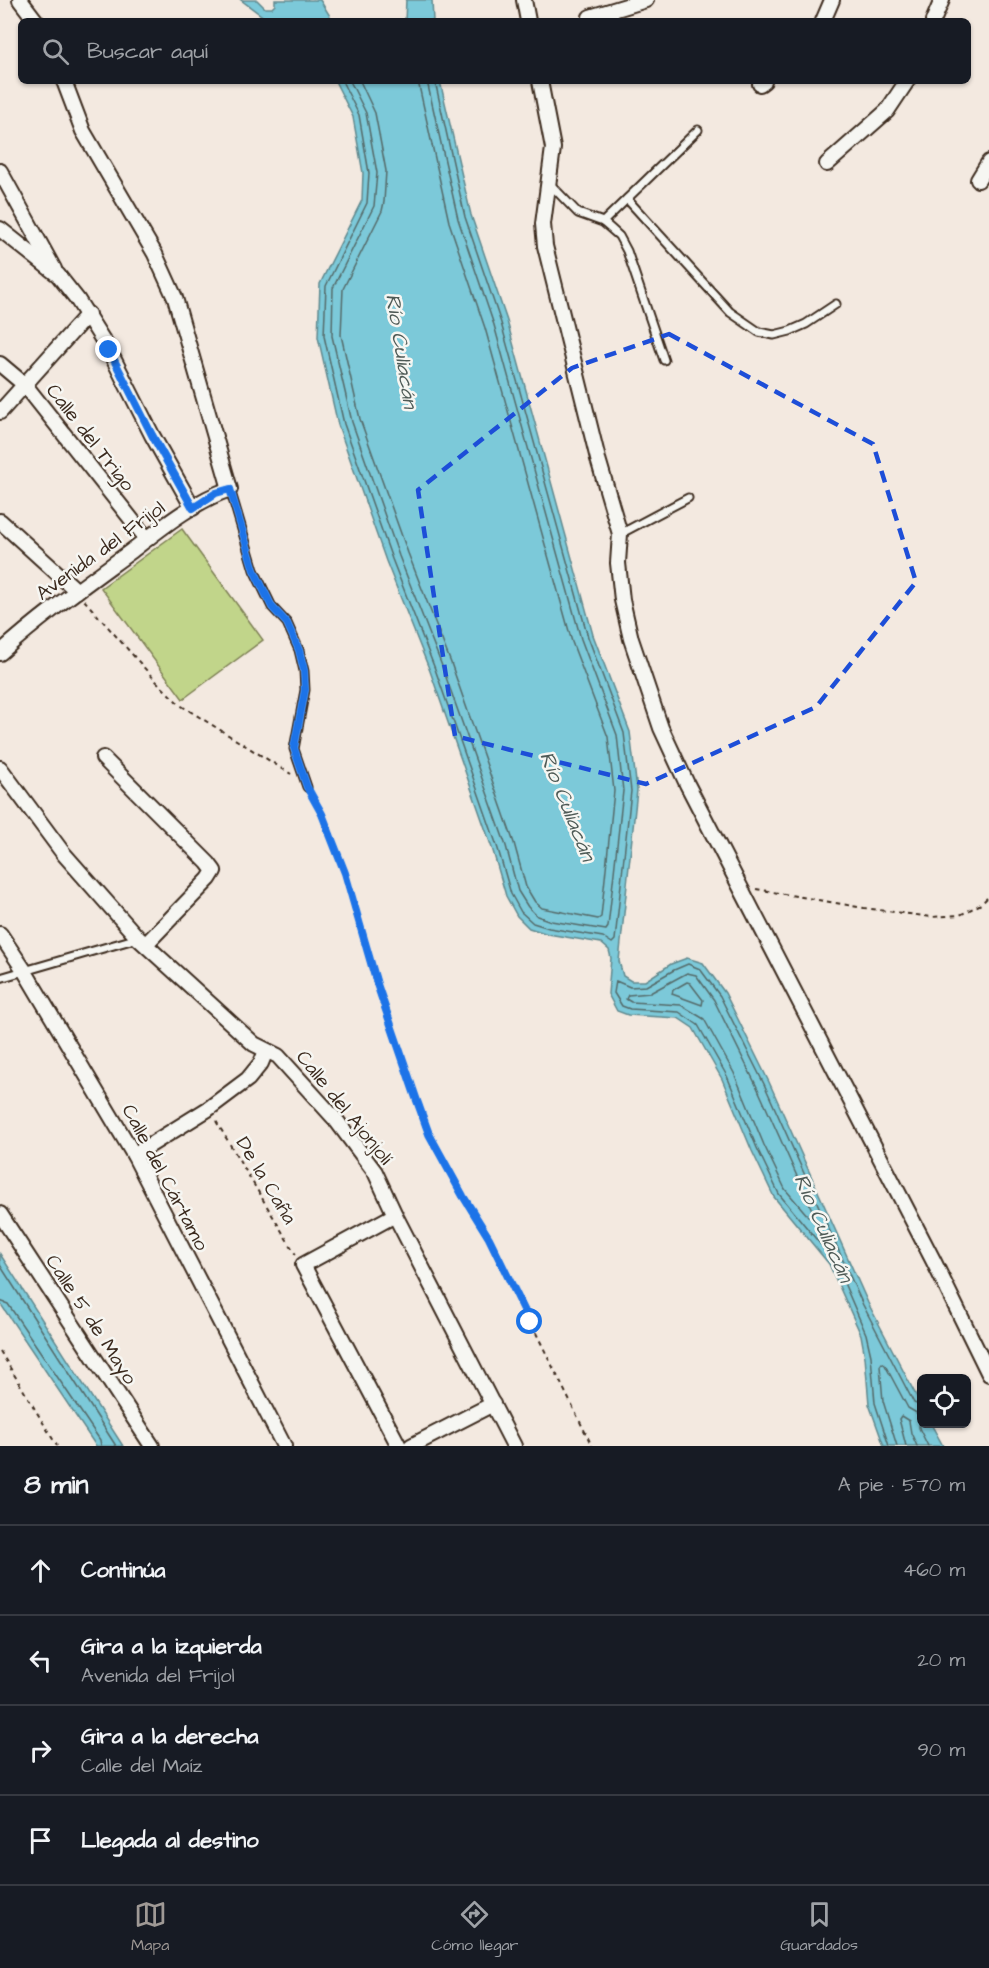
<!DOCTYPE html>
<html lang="es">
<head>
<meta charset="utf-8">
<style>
  :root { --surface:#171b24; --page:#242831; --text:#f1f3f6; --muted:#9ea1a6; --line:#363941; --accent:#9f9995 }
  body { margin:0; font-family:"Architects Daughter",sans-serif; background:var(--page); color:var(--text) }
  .controls { position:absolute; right:18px; bottom:18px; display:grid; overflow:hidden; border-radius:9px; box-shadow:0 2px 4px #0004 }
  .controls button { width:54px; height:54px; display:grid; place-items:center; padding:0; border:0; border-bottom:2px solid var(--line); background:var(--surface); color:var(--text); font:30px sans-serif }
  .stop { position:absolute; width:18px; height:18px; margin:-14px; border:4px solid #1a73e8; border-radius:50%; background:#fff }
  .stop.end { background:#1a73e8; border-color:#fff; box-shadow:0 2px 6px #0008 }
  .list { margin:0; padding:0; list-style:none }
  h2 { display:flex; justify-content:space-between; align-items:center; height:78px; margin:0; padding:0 24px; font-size:26px }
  h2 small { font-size:20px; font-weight:400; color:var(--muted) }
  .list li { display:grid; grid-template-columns:39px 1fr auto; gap:18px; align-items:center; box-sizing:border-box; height:90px; padding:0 24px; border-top:2px solid var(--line) }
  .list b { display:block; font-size:22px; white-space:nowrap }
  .list p { margin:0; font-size:20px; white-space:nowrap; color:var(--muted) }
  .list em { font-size:20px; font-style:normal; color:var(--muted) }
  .icon { flex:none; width:33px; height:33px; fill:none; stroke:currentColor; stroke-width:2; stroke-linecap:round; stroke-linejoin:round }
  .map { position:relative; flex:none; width:989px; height:1446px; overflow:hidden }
  .search { position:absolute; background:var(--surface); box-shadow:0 2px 4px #0004; left:18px; right:18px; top:18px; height:66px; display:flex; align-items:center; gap:15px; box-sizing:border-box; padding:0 21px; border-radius:9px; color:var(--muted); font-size:22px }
  .sheet { height:438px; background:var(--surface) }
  nav { display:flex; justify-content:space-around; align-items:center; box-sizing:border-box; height:84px; border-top:2px solid var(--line); background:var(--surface); font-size:16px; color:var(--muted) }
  nav a { display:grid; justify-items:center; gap:3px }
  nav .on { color:var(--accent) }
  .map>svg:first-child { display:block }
</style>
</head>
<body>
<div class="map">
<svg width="989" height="1446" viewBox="0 0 989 1446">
  <rect width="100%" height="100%" fill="#f3e9e0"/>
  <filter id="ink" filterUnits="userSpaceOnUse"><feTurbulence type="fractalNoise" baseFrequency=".0167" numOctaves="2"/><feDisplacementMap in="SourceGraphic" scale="12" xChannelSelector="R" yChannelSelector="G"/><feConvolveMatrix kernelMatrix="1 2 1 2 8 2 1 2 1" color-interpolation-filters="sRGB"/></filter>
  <g filter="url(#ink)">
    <!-- green -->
    <path fill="#c1d58a" stroke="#7e8054" stroke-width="1.5" d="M182,529L263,640L183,699L101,588Z"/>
    <!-- water -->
    <g fill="#7bc9d9" stroke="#61898e" stroke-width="1.5">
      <path d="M241,0H257L265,8H272L275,5V0H320L333,21H269Z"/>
      <path d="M406,0H432L433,21H405Z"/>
      <path d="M335,81H440L471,215L507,321L593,635L630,732L637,790L619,961L623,976L631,981H645L671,964L687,958L703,963L725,993L769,1082L868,1303L921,1405L922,1424H931L943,1446H884L869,1404L865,1357L861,1335L829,1264L774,1197L752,1151L722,1079L693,1028L678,1018L628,1015L617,1011L608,994L611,958L609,950L601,943L548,934L529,928L517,916L506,896L493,851L430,671L386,561L338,425L318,337L320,284L362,200L363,173L353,117Z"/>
      <path d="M0,1254L123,1446H96L0,1303Z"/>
    </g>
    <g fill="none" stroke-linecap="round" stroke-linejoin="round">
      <!-- shore -->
      <g stroke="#556a69" stroke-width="1.5">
        <path d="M342,81L359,115L369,173L367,203L326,286L324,336L344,424L392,559L435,669L498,849L511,894L521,912L533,923L549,928L603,937L612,943L615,940L631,791L624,733L588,637L501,323L465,217L435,81"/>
        <path d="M350,81L366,113L377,173L374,206L333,288L332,336L352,422L399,556L442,666L506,846L518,891L528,907L537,916L551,921L606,930L608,927L623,791L617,735L581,639L494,325L458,219L427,81"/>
        <path d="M360,81L375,113L386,171L384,202L382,211L343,289L341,335L360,419L408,553L451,663L514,843L526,887L535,902L542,908L598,919L601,917L614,791L608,737L572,642L485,328L449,222L418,81"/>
        <path d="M687,973L696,975L714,1000L757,1087L813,1212L812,1216H808L785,1189L764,1145L734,1073L704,1019L681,1005L631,1002L626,999L628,995L650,993Z"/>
        <path d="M687,982L690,983L703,1000L702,1005L672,994L673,990Z"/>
        <path d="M0,1265L116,1446"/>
        <path d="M0,1301L8,1304L100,1440L101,1446"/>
        <path d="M889,1446L875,1403L871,1356L866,1334L835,1262L779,1194L757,1148L727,1076L698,1025L679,1012L630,1009L622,1006L614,993L616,981L630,987L646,986L674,970L688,964L700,969L720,996L764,1084L863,1305L914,1403L922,1406"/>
        <path d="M897,1446L883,1401L880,1366L882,1363L885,1365L908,1408L920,1415L919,1428L928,1446"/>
        <path d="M906,1446L899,1419L901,1416L909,1421L911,1433L917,1446"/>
      </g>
      <defs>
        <g id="lane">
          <path d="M549,183L578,213L603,222L610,228L619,236L627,251L664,360"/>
          <path d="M627,199L730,312L759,332L774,335L790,331L806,324L836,304"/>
          <path d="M603,222L698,130"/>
          <path d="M230,489L254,570L272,607L287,623L299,650L304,671L305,690L294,749L307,787"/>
          <path d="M620,534L688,498"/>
          <path d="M0,978L138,938"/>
        </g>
        <g id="street">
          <path d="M20,0L36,21"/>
          <path d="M524,0L528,21"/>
          <path d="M590,17L646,0"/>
          <path d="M823,21L832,0"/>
          <path d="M933,21L942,0"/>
          <path d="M540,81L553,148L543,224L545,246L598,459L620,534L618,563L622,600L631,639L661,728L687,784L933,1260L989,1374"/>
          <path d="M760,84L764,81"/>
          <path d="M827,164L887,111L907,81"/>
          <path d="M0,171L54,269"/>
          <path d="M978,180L989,162"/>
          <path d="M0,229L58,275L77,299L109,350L152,435L193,508"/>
          <path d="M0,364L25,385L147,539"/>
          <path d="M0,412L88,314"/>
          <path d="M0,521L77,591"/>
          <path d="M0,653C41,616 85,585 130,552C160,529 194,501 230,489L175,298L155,254L83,131L64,81"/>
          <path d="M103,758L208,863L214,871L209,879L146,944"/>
          <path d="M0,768L63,853L138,938L254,1044L278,1056L336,1120L375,1172L395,1215L514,1446"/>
          <path d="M0,934L24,970L134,1155L284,1446"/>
          <path d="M134,1155L208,1109L248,1079L261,1063L266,1051"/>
          <path d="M0,1214L152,1446"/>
          <path d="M395,1215L303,1265L399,1446"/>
          <path d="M411,1446L493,1404"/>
        </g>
      </defs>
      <!-- lane casing -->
      <use href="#lane" stroke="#3b2a1e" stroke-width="11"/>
      <!-- street casing -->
      <use href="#street" stroke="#3b2a1e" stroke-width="18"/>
      <!-- path -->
      <g stroke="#3b2a1e" stroke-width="2" stroke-dasharray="4.5 4.5" stroke-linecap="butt">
        <path d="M84,600L155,680L180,705L291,774"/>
        <path d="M311,795L322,815L345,873L377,984L429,1134L463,1196L489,1238L592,1446"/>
        <path d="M756,889L864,908L932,917L960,915L981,904L989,896"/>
        <path d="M216,1121L296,1255"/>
        <path d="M0,1351L57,1446"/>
      </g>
      <!-- lane -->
      <use href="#lane" stroke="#f6f6f2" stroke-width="7"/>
      <!-- street -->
      <use href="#street" stroke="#f6f6f2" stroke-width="14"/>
    </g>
  </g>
  <g fill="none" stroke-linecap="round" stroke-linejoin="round" filter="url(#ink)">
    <!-- route -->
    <path stroke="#1a73e8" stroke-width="8" d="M109,350L152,435L193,508L216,493L230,489L254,570L272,607L287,623L299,650L304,670L305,690L294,748L307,787L322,814L345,873L377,984L416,1098L429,1134L463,1196L489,1238L530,1322"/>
  </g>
  <!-- marked area -->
  <path fill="none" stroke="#1d4ed8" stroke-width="4.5" stroke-dasharray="12 8" stroke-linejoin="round" d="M669,334L873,444L916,582L816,707L646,784L455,736L418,490L572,368Z"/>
  <g text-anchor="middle" stroke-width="5" stroke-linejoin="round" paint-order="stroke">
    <!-- street labels -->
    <g font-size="20" fill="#3b2a1e" stroke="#f6f6f2">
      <text transform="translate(91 437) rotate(52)" y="7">Calle del Trigo</text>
      <text transform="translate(100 550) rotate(-36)" y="7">Avenida del Frijol</text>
      <text transform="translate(345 1107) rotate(51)" y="7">Calle del Ajonjolí</text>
      <text transform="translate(166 1177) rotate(62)" y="7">Calle del Cártamo</text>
      <text transform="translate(267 1180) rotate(59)" y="7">De la Caña</text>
      <text transform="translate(92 1319) rotate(57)" y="7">Calle 5 de Mayo</text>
    </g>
    <!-- water labels -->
    <g font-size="21" font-style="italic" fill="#4e5a56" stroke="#f6f6f2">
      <text transform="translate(402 351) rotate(81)" y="7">Río Culiacán</text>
      <text transform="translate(568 806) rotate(68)" y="7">Río Culiacán</text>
      <text transform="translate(824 1228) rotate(66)" y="7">Río Culiacán</text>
    </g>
  </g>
</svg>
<div class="controls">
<button><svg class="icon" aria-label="locate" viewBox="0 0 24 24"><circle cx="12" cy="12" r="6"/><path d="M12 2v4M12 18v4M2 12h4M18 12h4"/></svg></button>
</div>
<div class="stop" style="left:530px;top:1322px"></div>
<div class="stop end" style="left:109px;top:350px"></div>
<div class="search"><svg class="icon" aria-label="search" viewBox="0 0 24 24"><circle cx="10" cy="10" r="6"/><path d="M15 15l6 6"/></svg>Buscar aquí</div>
</div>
<section class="sheet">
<h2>8 min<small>A pie · 570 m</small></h2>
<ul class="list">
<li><svg class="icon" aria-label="ahead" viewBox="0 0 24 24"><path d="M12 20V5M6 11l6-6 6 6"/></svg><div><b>Continúa</b></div><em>460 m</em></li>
<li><svg class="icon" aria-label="left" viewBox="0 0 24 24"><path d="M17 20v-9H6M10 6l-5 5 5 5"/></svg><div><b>Gira a la izquierda</b><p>Avenida del Frijol</p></div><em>20 m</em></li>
<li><svg class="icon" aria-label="right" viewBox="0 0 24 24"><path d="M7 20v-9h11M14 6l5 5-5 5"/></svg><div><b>Gira a la derecha</b><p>Calle del Maíz</p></div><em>90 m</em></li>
<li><svg class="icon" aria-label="arrive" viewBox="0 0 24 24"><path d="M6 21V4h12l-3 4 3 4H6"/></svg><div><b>Llegada al destino</b></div></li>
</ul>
</section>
<nav>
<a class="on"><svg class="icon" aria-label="map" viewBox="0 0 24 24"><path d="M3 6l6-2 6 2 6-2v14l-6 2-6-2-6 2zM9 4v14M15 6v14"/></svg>Mapa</a>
<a><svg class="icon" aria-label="directions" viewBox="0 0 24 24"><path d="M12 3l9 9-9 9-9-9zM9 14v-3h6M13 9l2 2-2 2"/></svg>Cómo llegar</a>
<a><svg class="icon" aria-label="saved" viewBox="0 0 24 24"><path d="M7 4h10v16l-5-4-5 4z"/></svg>Guardados</a>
</nav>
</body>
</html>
